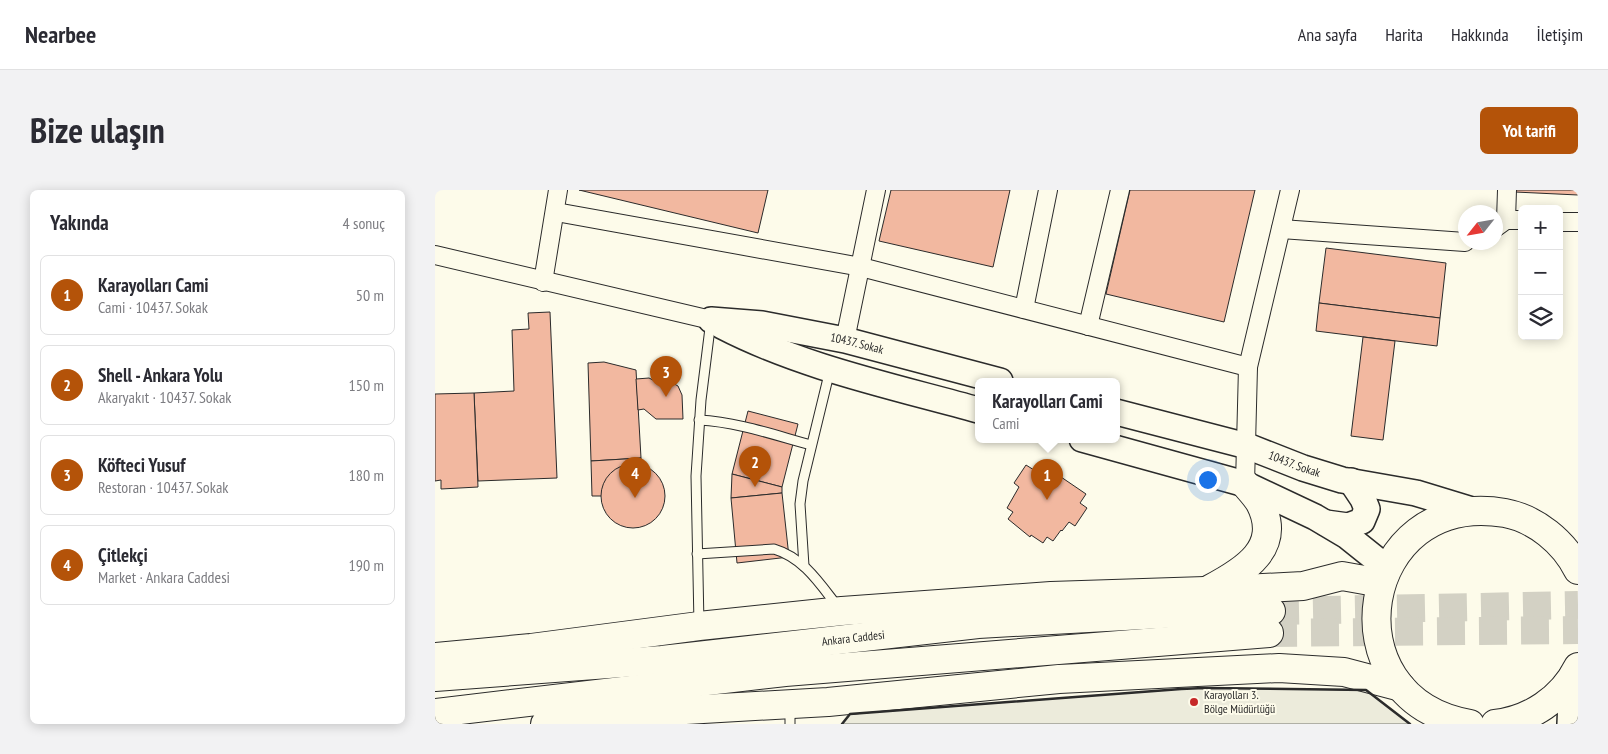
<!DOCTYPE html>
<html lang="tr">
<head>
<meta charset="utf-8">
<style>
  :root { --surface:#fff; --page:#f2f2f3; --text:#2b2b33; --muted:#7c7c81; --line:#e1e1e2; --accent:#b45309 }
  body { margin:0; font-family:"PT Sans Narrow",sans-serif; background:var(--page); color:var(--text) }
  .controls { position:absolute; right:15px; top:15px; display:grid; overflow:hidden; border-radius:8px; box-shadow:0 2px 12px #0003 }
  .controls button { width:45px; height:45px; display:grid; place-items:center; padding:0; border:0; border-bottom:1px solid var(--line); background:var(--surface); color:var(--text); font:25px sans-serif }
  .compass { position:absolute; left:1023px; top:15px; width:45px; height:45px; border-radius:50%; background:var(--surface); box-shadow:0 2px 12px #0003; rotate:239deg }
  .you { position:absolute; left:772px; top:289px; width:18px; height:18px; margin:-12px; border:4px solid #fff; border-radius:50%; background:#1a73e8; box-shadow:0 0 0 8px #1a73e833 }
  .badge { display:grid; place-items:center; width:32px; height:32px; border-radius:50%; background:var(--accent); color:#fff; font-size:16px; font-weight:700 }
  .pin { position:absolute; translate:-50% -41px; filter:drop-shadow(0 1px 2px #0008) }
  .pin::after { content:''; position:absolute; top:26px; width:18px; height:15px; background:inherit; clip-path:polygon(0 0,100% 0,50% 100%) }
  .popup { position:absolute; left:540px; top:188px; width:145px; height:65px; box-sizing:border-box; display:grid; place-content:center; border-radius:8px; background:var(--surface); filter:drop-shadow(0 1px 4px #0005); font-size:16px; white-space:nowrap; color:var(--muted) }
  .popup b { font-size:19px; color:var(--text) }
  .popup::after { content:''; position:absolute; left:50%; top:100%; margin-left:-10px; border:10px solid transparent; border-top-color:var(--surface) }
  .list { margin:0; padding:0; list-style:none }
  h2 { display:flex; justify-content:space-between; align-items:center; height:65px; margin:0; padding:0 20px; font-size:21px }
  h2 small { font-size:16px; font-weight:400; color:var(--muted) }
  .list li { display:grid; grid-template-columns:32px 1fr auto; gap:15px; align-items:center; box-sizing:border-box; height:80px; margin:0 10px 10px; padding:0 10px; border:1px solid var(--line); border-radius:8px }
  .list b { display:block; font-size:19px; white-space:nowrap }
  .list p { margin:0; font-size:16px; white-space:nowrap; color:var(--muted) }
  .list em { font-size:16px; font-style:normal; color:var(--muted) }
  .icon { flex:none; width:28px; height:28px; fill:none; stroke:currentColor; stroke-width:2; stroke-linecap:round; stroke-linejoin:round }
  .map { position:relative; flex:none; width:1143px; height:534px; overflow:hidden; border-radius:8px }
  header { display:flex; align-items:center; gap:30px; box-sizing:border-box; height:70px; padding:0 25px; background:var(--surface); border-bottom:1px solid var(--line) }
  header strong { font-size:24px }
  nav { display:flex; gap:28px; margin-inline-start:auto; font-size:18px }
  .intro { display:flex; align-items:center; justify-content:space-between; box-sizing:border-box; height:120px; padding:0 30px }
  h1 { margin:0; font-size:35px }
  .button { padding:12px 22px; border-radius:8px; background:var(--accent); color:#fff; font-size:18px; font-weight:700 }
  main { display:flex; gap:30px; padding:0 30px }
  aside { flex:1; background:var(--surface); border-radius:8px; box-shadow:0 2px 12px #0003 }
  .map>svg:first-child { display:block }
</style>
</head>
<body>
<header>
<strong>Nearbee</strong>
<nav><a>Ana sayfa</a><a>Harita</a><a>Hakkında</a><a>İletişim</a></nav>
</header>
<div class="intro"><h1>Bize ulaşın</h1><a class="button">Yol tarifi</a></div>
<main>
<aside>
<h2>Yakında<small>4 sonuç</small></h2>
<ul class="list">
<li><span class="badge">1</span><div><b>Karayolları Cami</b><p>Cami · 10437. Sokak</p></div><em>50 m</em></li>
<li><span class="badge">2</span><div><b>Shell - Ankara Yolu</b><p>Akaryakıt · 10437. Sokak</p></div><em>150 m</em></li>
<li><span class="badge">3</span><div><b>Köfteci Yusuf</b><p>Restoran · 10437. Sokak</p></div><em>180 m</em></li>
<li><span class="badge">4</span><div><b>Çitlekçi</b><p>Market · Ankara Caddesi</p></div><em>190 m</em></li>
</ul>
</aside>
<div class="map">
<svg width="1143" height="534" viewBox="0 0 1143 534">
  <rect width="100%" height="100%" fill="#fdfbea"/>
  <!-- green -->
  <path fill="#ecebdb" stroke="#74746e" d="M769,498L931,500L975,534H407L415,524L746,499Z"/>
  <!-- building -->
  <g fill="#f2b8a0" stroke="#2b2b2b">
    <path d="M144,0H333L323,43Z"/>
    <path d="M456,0H575L558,77L444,51Z"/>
    <path d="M695,0H820L789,132L671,104Z"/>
    <path d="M1080,0H1143V5L1080,2Z"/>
    <path d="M891,58L1011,73L1005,128L884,113Z"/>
    <path d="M884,113L1005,128L1002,156L881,141Z"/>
    <path d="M115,122L122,288L43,291L39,203L79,201L77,140L94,139L93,123Z"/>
    <path d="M928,147L960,151L948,250L916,246Z"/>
    <path d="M169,172L201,180L206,268L156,271L153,173Z"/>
    <path d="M214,188L220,191L232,190L243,196L247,205L248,229H221L209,219L203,220L201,189Z"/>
    <path d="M39,203L43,297L6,299V290L0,291V204Z"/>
    <path d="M313,221L363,234L347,297L297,284Z"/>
    <path d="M206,268V275L189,276L177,283L170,292L167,306H157L156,271Z"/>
    <path d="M604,272L651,304L645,313L652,318L640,336L634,332L627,341L626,340L618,351L612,347L608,353L596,345L595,347L573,329L578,322L572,318L584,297L579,293L591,275L599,280Z"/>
    <circle cx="198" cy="306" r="32"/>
    <path d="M297,284L347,297V303L296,308Z"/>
    <path d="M347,303L354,367L302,373L296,308Z"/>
  </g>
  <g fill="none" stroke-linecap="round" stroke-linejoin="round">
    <!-- primary-tunnel -->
    <g stroke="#d3d1c4" stroke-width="28" stroke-dasharray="28 14" stroke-linecap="butt">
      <path d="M836,421L1143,415"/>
      <path d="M834,443L1143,440"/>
    </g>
    <defs>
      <g id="lane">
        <path d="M264,230C303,232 339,245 376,255"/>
        <path d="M262,364L339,359C369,368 385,394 403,417"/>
        <path d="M369,376L365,314L368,291L395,180"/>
        <path d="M264,434L261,286L266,210L276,130"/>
        <path d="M355,517V534"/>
      </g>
      <g id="street">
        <path d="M121,22L426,77L813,177"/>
        <path d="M1071,30L1072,0"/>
        <path d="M1124,32H1143"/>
        <path d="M1060,38L1071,30H1087"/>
        <path d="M846,39L1030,52"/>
        <path d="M0,65L276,130"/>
        <path d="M108,92L123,0"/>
        <path d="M589,119L613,0"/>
        <path d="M653,136L685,0"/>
        <path d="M410,150L441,0"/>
        <path d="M810,294L813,177L855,0"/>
      </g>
      <g id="secondary">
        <path id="s1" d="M276,130L327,134L410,150L565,191"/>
        <path d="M287,136C366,177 457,196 543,220"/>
        <path id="s2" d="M681,222L812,256L868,278L907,290L981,303L1040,321"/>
        <path d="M647,249L810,294L880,327L912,346L952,378"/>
        <path d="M891,333L913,336L927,331L932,319L928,309L916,291"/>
        <path d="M1135,534L1137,486"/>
      </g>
      <g id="primary">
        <path d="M775,399C809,381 848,358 825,313C821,306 815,300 810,294"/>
        <path d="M0,467L96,458L264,436L407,421L616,406L770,401L868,396L907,386L946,393"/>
        <path id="s3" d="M0,487L227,470L543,434L763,422L836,421"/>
        <path d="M0,523L350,482L834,443"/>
        <path d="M110,534L233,521L393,512L624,489L844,478L909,482L966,497"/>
        <path d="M1035,534C889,509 924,298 1070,323C1101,329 1129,352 1143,380"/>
        <path d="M1060,534C1095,530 1127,509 1143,477"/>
      </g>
    </defs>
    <!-- lane casing -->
    <use href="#lane" stroke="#2b2b2b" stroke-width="11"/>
    <!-- street casing -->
    <use href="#street" stroke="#2b2b2b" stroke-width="20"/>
    <!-- secondary casing -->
    <use href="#secondary" stroke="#2b2b2b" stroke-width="28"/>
    <!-- primary casing -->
    <use href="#primary" stroke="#2b2b2b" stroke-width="30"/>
    <!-- lane -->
    <use href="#lane" stroke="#fdfbea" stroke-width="9"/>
    <!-- street -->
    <use href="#street" stroke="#fdfbea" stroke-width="18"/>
    <!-- secondary -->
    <use href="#secondary" stroke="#fdfbea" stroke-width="25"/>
    <!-- primary -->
    <use href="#primary" stroke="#fdfbea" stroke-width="28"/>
    <!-- wall -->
    <path stroke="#2b2b2b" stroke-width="2.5" d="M407,534L415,524L746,499L769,498L931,500L975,534"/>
  </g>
  <!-- markers -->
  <circle fill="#c62828" stroke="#fdfbea" stroke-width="2" cx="759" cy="512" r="5"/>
  <g text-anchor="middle" stroke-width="4" stroke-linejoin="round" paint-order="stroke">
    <!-- street labels -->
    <g font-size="12" fill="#2b2b2b" stroke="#fdfbea">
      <text dy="4" stroke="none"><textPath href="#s1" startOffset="148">10437. Sokak</textPath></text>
      <text dy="4" stroke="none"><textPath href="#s2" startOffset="186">10437. Sokak</textPath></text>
      <text dy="4" stroke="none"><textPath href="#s3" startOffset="420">Ankara Caddesi</textPath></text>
    </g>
    <!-- poi labels -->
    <g font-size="12" fill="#2b2b2b" stroke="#fdfbea" text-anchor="start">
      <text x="769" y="509">Karayolları 3.<tspan x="769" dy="14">Bölge Müdürlüğü</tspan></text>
    </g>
  </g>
</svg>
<div class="controls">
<button>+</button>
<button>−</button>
<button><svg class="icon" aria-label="layers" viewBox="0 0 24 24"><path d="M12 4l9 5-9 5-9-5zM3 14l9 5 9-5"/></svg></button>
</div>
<svg class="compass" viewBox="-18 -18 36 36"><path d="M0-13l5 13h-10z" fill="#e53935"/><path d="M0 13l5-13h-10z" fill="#7c7c81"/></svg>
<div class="you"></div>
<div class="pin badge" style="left:612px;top:310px">1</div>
<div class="popup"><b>Karayolları Cami</b>Cami</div>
<div class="pin badge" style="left:320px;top:297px">2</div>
<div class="pin badge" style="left:231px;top:207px">3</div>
<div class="pin badge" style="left:200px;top:308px">4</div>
</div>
</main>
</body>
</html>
